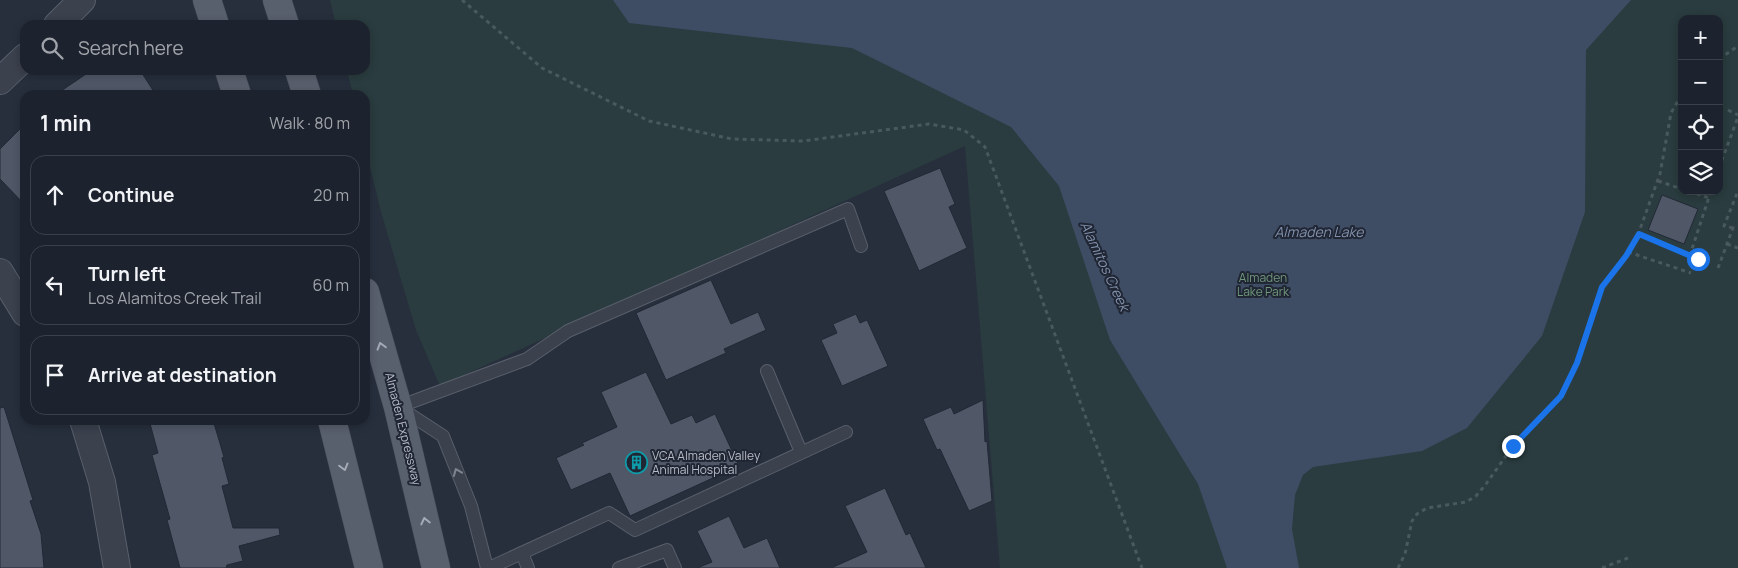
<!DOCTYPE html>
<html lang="en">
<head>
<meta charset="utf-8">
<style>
  :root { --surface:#1d232e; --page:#2a2f3a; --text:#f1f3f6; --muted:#a0a4aa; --line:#3b404a }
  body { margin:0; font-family:Manrope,sans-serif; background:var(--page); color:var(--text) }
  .controls { position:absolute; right:15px; top:15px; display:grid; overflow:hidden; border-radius:10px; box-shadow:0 2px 8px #0003 }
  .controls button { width:45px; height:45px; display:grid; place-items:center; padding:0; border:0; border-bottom:1px solid var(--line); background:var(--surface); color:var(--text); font:25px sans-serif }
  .stop { position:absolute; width:15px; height:15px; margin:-11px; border:4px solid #1a73e8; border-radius:50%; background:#fff }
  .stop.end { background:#1a73e8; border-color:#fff; box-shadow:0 1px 5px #0008 }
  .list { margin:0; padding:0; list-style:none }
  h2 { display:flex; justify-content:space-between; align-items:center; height:65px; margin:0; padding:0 20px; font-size:21px }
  h2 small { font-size:16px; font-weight:400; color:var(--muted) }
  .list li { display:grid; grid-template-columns:32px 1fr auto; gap:15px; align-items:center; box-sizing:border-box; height:80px; margin:0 10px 10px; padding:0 10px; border:1px solid var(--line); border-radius:15px }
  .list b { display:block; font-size:19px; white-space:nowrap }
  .list p { margin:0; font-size:16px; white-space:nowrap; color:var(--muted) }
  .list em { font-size:16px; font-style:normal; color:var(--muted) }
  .icon { flex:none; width:28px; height:28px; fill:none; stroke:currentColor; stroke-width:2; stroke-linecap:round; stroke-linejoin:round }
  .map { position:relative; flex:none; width:1738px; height:568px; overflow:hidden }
  .search { position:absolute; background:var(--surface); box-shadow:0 2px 8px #0003; left:20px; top:20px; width:350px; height:55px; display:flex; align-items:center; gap:12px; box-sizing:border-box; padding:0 18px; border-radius:15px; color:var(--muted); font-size:19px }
  .panel { position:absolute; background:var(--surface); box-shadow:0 2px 8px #0003; left:20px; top:90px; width:350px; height:335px; border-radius:15px }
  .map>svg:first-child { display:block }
</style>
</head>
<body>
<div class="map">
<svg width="1738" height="568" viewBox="0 0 1738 568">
  <rect width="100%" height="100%" fill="#272f3d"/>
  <!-- green -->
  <path fill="#2a3c3f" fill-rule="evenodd" d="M330,0H1738V568H1000L965,146L440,386L416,330L381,212L365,146V95H353L347,70H365V25H336ZM1682,19H1719V191H1682Z"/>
  <!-- water -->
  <path fill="#3e4c64" d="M613,0H1631L1586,50L1585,212L1542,336L1467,428L1422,451L1313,467L1303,475L1295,495L1292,529L1299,568H1227L1198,484L1110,340L1059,186L1011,127L852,48L629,23Z"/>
  <!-- building -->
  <g fill="#505868" stroke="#222835">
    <path d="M92,70H140L156,95H55Z"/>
    <path d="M25,124V205L0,179V149Z"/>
    <path d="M940,168L955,204L949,207L967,248L919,271L884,191Z"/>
    <path d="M1662,195L1698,209L1684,244L1648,230Z"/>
    <path d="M711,280L731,324L758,312L766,330L724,349L726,353L666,380L636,313Z"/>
    <path d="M856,314L860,323L867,320L888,366L842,386L821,340L837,333L833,324Z"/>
    <path d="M646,372L671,424L692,415L696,423L715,414L739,466L630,516L610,473L571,490L556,458L584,445L582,443L617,427L601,392Z"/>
    <path d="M983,400L985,442L987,441L992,501L969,511L940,449L937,450L923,419L951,407L954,414Z"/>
    <path d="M4,407L33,500L30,501L41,534L44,568H0V408Z"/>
    <path d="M149,420H213L224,457L222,458L229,484L222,486L233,528H279L280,535L239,546L243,561L227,565L226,568H180L167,520L170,519L152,455L158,453Z"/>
    <path d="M885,488L906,535L910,533L926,568H831L867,552L845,506Z"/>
    <path d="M729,516L744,548L767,538L780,568H697L712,562L697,531Z"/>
  </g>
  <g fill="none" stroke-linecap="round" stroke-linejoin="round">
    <defs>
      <g id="lane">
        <path d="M767,371L801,452"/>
        <path d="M398,407L527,359L568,331L848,209L861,246"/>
        <path d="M400,408L443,436L471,506L487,568"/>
        <path d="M522,553L528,568"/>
        <path d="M489,568L609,513L635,530L846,432"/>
        <path d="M619,568L667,550L675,568"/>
      </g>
      <g id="street">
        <path d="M57,25L82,0"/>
        <path d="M0,81L25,57"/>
        <path d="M0,272L25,313"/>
        <path d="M83,420L102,482L117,568"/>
      </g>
      <g id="primary">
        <path d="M207,0L215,25"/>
        <path d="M277,0L285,25"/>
        <path d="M229,70L237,95"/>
        <path d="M299,70L307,95"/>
        <path d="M365,292L398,407L436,568"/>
        <path d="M332,420L369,568"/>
      </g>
    </defs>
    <!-- lane casing -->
    <use href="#lane" stroke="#595f6b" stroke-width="14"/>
    <!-- street casing -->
    <use href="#street" stroke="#595f6b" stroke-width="28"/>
    <!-- primary casing -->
    <use href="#primary" stroke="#444a57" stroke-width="29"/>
    <!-- path -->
    <g stroke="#49595d" stroke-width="3" stroke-dasharray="4 4" stroke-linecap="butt">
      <path d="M462,0L542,68L649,121L732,139L803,141L929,124L964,130L985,147L1142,568"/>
      <path d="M1719,59L1738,46"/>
      <path d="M1728,110L1738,115"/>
      <path d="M1719,168L1738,117"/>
      <path d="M1658,181L1682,189"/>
      <path d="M1689,191L1709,198"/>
      <path d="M1733,228L1724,226L1738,191"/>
      <path d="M1639,234L1690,255"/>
      <path d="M1727,244L1738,248"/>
      <path d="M1628,252L1691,273"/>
      <path d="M1698,259L1690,255L1711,191"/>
      <path d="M1718,268L1733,228L1738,230"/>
      <path d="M1398,568L1405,554L1412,521L1417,514L1427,508L1466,502L1476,496L1486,484L1513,446L1561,395L1577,363L1602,287L1626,256L1636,240L1660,174L1671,113L1682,94"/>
      <path d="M1602,568L1628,558"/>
    </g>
    <!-- lane -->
    <use href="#lane" stroke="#3b414d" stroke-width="12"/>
    <!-- street -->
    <use href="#street" stroke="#3b414d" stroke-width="26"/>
    <!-- primary -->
    <use href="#primary" stroke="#59606d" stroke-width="28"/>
  </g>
  <!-- one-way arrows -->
  <defs><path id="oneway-chevron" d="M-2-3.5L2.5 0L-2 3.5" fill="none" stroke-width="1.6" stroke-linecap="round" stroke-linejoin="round" transform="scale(1.25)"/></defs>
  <g stroke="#a4aab6">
    <use href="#oneway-chevron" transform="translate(381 346) rotate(-106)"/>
    <use href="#oneway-chevron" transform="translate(344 467) rotate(75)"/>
    <use href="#oneway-chevron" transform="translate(425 521) rotate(-103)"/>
  </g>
  <use stroke="#7f8591" href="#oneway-chevron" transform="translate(457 472) rotate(-112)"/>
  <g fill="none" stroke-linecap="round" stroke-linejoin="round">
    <!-- route -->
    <path stroke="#1a73e8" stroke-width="6" d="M1513,446L1561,396L1577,363L1602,287L1626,256L1639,234L1698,259"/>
  </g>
  <!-- icons -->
  <defs>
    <symbol id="building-ring" viewBox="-11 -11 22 22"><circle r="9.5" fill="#202633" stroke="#0f9aa8" stroke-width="1.5"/><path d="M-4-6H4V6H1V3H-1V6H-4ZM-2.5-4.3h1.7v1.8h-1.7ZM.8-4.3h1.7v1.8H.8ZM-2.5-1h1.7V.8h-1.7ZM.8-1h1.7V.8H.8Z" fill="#0f9aa8"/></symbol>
  </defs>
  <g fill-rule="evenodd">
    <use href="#building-ring" x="624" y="450" width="25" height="25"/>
  </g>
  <g text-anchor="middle" stroke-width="4" stroke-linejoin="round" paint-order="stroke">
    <!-- park labels -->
    <g font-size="12" fill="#70977b" stroke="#202633">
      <text x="1263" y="282">Almaden<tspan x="1263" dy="14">Lake Park</tspan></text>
    </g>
    <!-- street labels -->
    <g font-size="12" fill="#b7bcc8" stroke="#202633">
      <text transform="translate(403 429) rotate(76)" y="4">Almaden Expressway</text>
    </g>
    <!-- poi labels -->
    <g font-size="12" fill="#b7bcc8" stroke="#202633" text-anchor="start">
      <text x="652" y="460">VCA Almaden Valley<tspan x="652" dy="14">Animal Hospital</tspan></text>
    </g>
    <!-- water labels -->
    <g font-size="14" font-style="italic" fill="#8191ad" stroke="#202633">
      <text x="1319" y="237">Almaden Lake</text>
      <text transform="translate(1105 266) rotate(65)" y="5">Alamitos Creek</text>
    </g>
  </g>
</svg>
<div class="controls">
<button>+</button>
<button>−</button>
<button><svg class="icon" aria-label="locate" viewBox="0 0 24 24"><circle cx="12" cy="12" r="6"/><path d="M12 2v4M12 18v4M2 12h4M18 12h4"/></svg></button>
<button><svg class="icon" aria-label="layers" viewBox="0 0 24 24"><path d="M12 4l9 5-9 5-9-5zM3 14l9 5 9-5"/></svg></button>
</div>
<div class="stop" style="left:1698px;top:259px"></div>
<div class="stop end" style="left:1513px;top:446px"></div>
<div class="search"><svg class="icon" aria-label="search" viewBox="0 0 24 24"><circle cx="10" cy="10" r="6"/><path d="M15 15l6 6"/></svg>Search here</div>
<section class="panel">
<h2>1 min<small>Walk · 80 m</small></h2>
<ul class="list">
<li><svg class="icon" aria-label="ahead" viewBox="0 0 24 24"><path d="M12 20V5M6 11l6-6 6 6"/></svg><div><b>Continue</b></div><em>20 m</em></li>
<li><svg class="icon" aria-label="left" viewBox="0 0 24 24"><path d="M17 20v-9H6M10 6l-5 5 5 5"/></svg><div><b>Turn left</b><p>Los Alamitos Creek Trail</p></div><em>60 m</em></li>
<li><svg class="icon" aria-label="arrive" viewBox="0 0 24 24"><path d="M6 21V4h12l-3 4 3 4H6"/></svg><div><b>Arrive at destination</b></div></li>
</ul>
</section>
</div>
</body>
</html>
